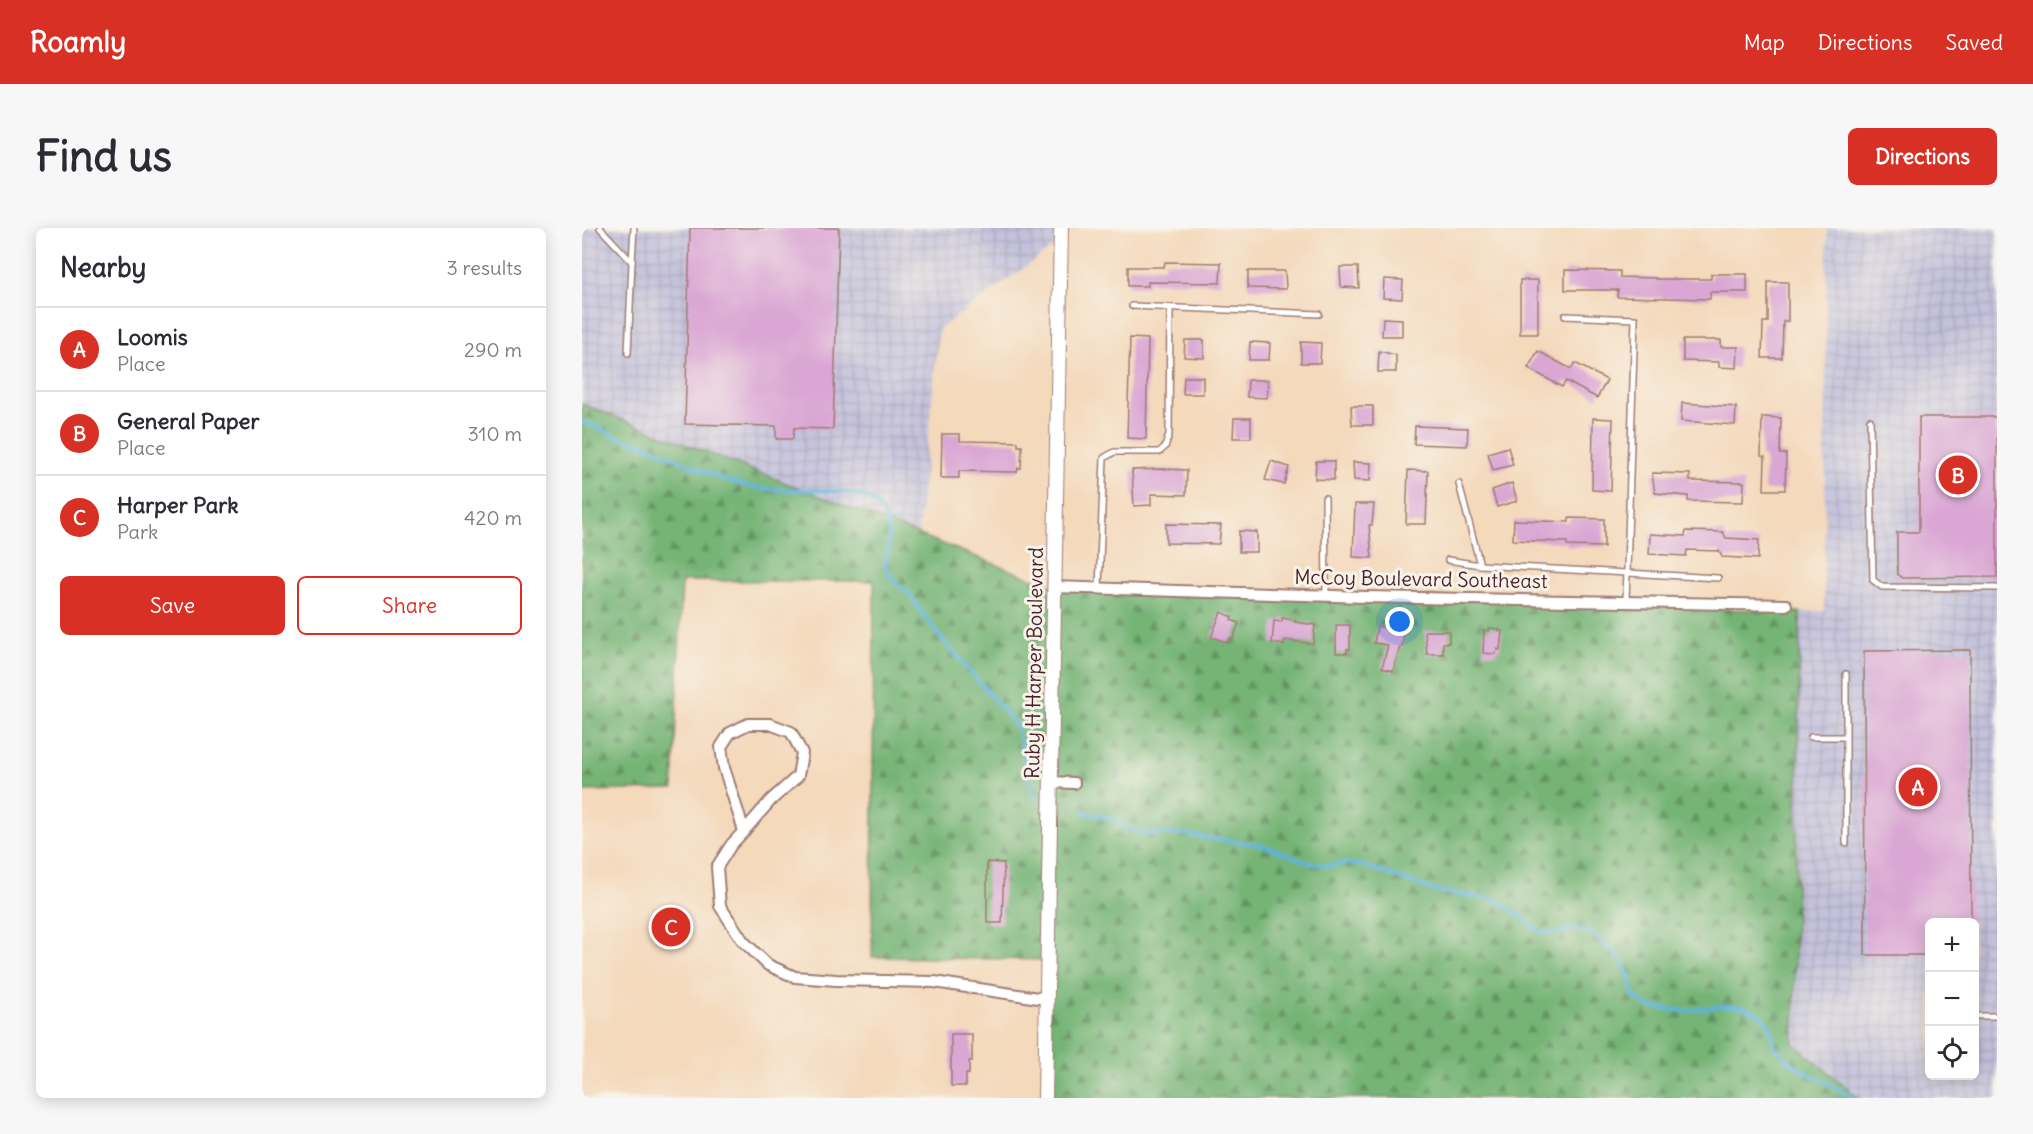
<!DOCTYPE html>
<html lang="en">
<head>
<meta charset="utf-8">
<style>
  :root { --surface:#fff; --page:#f7f7f7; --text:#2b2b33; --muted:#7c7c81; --line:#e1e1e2; --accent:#d93025 }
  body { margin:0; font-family:Delius,sans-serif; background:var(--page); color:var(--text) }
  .controls { position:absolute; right:18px; bottom:18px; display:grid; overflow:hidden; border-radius:9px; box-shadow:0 3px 15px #0003 }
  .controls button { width:54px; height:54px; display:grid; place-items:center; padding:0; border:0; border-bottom:2px solid var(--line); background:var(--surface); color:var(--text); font:30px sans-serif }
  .you { position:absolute; left:818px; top:394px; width:21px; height:21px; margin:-15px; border:4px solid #fff; border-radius:50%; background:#1a73e8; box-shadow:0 0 0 9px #1a73e833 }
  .badge { display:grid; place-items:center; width:39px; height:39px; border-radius:50%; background:var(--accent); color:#fff; font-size:20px; font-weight:700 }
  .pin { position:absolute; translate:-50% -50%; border:3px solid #fff; box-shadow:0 2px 6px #0006 }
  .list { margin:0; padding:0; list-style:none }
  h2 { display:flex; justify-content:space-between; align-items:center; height:78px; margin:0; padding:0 24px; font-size:26px }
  h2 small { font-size:20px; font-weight:400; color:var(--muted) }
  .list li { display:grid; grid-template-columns:39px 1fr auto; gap:18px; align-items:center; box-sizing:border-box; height:84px; padding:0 24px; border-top:2px solid var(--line) }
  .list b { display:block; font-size:22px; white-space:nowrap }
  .list p { margin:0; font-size:20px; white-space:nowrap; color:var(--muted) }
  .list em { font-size:20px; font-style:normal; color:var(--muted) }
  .actions { display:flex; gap:12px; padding:18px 24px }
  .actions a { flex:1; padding:14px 0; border:2px solid var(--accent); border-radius:9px; text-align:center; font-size:21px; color:var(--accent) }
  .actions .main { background:var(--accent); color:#fff }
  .icon { flex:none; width:33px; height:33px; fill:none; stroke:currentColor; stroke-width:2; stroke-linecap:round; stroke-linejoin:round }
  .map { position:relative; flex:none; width:1415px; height:870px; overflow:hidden; border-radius:9px }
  header { display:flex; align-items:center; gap:36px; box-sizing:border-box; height:84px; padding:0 30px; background:var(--accent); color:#fff }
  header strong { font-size:28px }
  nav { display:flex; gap:33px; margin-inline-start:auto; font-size:21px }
  .intro { display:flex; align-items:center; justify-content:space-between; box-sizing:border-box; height:144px; padding:0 36px }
  h1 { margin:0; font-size:42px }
  .button { padding:15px 27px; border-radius:9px; background:var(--accent); color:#fff; font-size:21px; font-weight:700 }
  main { display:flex; gap:36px; padding:0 36px }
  aside { flex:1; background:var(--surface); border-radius:9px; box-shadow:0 3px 15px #0003 }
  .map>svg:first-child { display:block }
</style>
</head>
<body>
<header>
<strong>Roamly</strong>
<nav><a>Map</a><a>Directions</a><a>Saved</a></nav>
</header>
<div class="intro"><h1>Find us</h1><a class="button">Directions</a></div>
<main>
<aside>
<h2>Nearby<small>3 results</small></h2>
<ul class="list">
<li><span class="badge">A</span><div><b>Loomis</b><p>Place</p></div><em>290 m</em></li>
<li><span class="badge">B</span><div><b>General Paper</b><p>Place</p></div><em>310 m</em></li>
<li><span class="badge">C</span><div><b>Harper Park</b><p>Park</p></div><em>420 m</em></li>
</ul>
<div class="actions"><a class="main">Save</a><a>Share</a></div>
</aside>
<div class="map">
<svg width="1415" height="870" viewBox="0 0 1415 870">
  <defs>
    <pattern id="industrial-grid" width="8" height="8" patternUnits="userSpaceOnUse" patternTransform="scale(1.5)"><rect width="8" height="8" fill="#c3c1db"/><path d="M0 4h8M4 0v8" fill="none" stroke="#a9a5bc"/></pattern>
    <pattern id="forest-firs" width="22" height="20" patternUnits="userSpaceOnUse" patternTransform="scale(1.5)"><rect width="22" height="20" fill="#75b474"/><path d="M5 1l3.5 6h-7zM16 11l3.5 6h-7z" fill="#62925f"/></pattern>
  </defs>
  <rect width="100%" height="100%" fill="#f7f3e8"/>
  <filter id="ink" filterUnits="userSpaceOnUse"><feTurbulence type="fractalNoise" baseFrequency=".0167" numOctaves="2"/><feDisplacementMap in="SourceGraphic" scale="12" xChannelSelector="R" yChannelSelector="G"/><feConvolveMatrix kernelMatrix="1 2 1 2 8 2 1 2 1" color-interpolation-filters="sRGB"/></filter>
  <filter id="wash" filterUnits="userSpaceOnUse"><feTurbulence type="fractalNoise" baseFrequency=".008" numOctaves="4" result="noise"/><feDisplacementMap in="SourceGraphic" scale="24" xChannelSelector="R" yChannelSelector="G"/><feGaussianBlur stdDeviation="1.35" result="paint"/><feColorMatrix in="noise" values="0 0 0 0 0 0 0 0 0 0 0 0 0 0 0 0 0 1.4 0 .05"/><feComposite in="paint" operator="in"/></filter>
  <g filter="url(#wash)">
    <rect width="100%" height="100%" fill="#f4d9bb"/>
    <!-- industrial -->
    <g fill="url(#industrial-grid)" fill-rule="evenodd">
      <path d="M0,0H481V12L357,101L336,306L0,176Z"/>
      <path d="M1245,0H1415V870H1277L1212,816L1218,384L1242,383ZM1348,694H1392V848H1348Z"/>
    </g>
    <!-- forest -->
    <path fill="url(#forest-firs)" stroke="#606a50" stroke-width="1.5" d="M0,176L467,357L878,370L1218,384L1212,816L1277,870H464L468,732L290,729L292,353H100L91,561L0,563Z"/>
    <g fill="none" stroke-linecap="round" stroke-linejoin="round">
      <!-- stream -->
      <g stroke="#5eb3da" stroke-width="4">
        <path d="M0,194C12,197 22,203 33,208C46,214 60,215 73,221C106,236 139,254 175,260C205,265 266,257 288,272C312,287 308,314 303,338L312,354L327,365L337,381L360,411L434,497L452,568L458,570"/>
        <path d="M501,584L527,590L544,600L562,606H599L674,616L692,621L727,635L746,638L764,635L783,638L854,663L910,671L927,679L956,703L975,706L993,700L1011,706L1025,718L1038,732L1047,748L1051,766L1066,779L1103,783L1140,778L1159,779L1177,785L1189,800L1192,818L1205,832L1220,842L1273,870"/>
      </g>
    </g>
    <g id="blocks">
      <!-- building -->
      <g fill="#daa6d4">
        <path d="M108,0H257L251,201L212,200L211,211H194V198L103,196Z"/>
        <path d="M583,34L639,35L638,55L566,54V58H546V39H582Z"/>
        <path d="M758,39H776L777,60L759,59Z"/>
        <path d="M983,42L1038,43V49L1074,50V51H1129V46H1165V64H1128V71L1035,69L1036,62H983Z"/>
        <path d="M666,43H703L704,61L666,60Z"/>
        <path d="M802,51L821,52L820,71L801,70Z"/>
        <rect x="938" y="52" width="18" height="54"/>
        <path d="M1186,54H1206V93H1201L1200,130H1180L1181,94H1186Z"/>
        <path d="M801,90L820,91V108H800Z"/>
        <path d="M548,110L566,111L564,211L545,210Z"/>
        <path d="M603,112H622V130L602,129Z"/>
        <path d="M1101,112H1139V119H1156L1155,140L1137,139V134L1101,133Z"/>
        <path d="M668,114L688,115L687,132H667Z"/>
        <path d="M719,114L739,115L738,135H719Z"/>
        <path d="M797,123L814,127V144H796Z"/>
        <path d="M956,123L989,141L993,135L1025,152L1015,170L984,153L980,159L946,140Z"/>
        <path d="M602,149H621V166H601Z"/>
        <path d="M666,152H686L685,170L665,169Z"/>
        <path d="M1100,175L1154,179L1153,197L1099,193Z"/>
        <path d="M769,178H791V197H770Z"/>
        <path d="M1180,189L1199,190L1198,226H1204L1203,262H1182L1183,229L1179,228Z"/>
        <path d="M1337,189H1415V349L1320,350L1315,346V304H1337Z"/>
        <path d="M652,190H669V210H651Z"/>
        <path d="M1011,190L1031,191L1029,263L1010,262Z"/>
        <path d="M833,198L886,200L885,218L832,216Z"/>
        <path d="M360,206H378V213L436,214V218H440L439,240H436L435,244L377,243V250H359Z"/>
        <path d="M926,219L931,237L911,242L906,225Z"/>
        <path d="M689,233L707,239L702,256L683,252Z"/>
        <path d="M734,233H752V252L733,251Z"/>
        <path d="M771,234L789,235L788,253L772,252Z"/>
        <path d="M581,241L605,242L604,267L569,266V277L552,278L550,242Z"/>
        <path d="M826,242L846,243L844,296H824Z"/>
        <path d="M1070,245L1108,246V253L1162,254L1161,274L1106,273V268L1073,265Z"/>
        <path d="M930,255L935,273L915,279L910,262Z"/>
        <path d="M773,276H792L790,297H787L790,330L771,329Z"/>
        <path d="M987,290L1022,291V319L985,318V314L931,312L932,292L987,294Z"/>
        <path d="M584,296L639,297L637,316L584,315Z"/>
        <path d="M657,303L675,304V324H657Z"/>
        <path d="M1104,303L1141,304L1144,310L1177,312L1176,331L1140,329L1137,323L1105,322L1104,328L1067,326L1068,306L1103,308Z"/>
        <path d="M639,384L650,389L649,392L657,395L651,411L649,410L647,415L629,409Z"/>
        <path d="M700,390L713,392V394L733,397L731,416L703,412L702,417L690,415L692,393L700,394Z"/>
        <path d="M807,396L823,399L820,419H818L811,443L800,440L806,417L792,415L795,398L806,400Z"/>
        <path d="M754,397H768V421H765V425H754Z"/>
        <path d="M907,400L917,401V403H920L918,422L915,421L914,426L901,425L902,402L907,403Z"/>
        <path d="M843,403H867V415H861V426H845Z"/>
        <path d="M1388,422L1389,694H1347V727H1283L1282,423Z"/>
        <path d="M405,634L422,635L420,695H405Z"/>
        <path d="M369,806H390V833H387V846H384V858H369Z"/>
      </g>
    </g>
  </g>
  <g filter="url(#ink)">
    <use href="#blocks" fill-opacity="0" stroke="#9f7c73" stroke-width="1.5"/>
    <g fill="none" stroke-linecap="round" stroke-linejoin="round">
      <defs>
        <g id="service">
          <path d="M18,0L50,34L52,0"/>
          <path d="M550,78L737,86"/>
          <path d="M983,88L1053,91L1044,373"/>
          <path d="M46,125L50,34"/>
          <path d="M1288,192L1291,352L1300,359L1415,360"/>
          <path d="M877,256L898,337"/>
          <path d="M743,270L744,367"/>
          <path d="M866,332L898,337L1136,350"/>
          <path d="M517,360L522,230L532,224H577L583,219L587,206L588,80"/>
          <path d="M1264,446V615"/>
          <path d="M1229,509H1263"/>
          <path d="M1397,788H1415"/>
        </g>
        <g id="minor">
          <path d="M472,359L784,369L1204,377"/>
          <path d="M166,496H188L209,504L220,525L216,548L189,572L162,603L142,540L139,519L148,505Z"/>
          <path d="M469,554L492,555"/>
          <path d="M162,603L149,617L135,639L138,678L161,713L186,737L213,749L254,752L352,754L456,770L465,768"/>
        </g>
        <path id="tertiary" d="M463,870L479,0"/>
      </defs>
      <!-- service casing -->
      <use href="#service" stroke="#9f7c73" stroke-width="8"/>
      <!-- minor casing -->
      <use href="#minor" stroke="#9f7c73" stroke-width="14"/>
      <!-- tertiary casing -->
      <use href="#tertiary" stroke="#9f7c73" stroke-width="16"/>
      <!-- service -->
      <use href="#service" stroke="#fff" stroke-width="5"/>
      <!-- minor -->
      <use href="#minor" stroke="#fff" stroke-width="10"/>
      <!-- tertiary -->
      <use href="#tertiary" stroke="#fff" stroke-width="14"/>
    </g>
  </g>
  <g text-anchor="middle" stroke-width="6" stroke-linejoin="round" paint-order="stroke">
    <!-- street labels -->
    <g font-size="20" fill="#4a1f2b" stroke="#f7f3e8">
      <text transform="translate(839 351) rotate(1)" y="7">McCoy Boulevard Southeast</text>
      <text transform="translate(452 435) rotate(-89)" y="7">Ruby H Harper Boulevard</text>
    </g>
  </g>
</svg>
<div class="controls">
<button>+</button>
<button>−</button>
<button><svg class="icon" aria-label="locate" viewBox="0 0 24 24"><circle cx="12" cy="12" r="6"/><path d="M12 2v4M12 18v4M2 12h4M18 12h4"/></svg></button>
</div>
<div class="you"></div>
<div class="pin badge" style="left:1336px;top:559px">A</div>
<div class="pin badge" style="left:1376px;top:247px">B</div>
<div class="pin badge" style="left:89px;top:699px">C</div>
</div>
</main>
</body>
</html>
